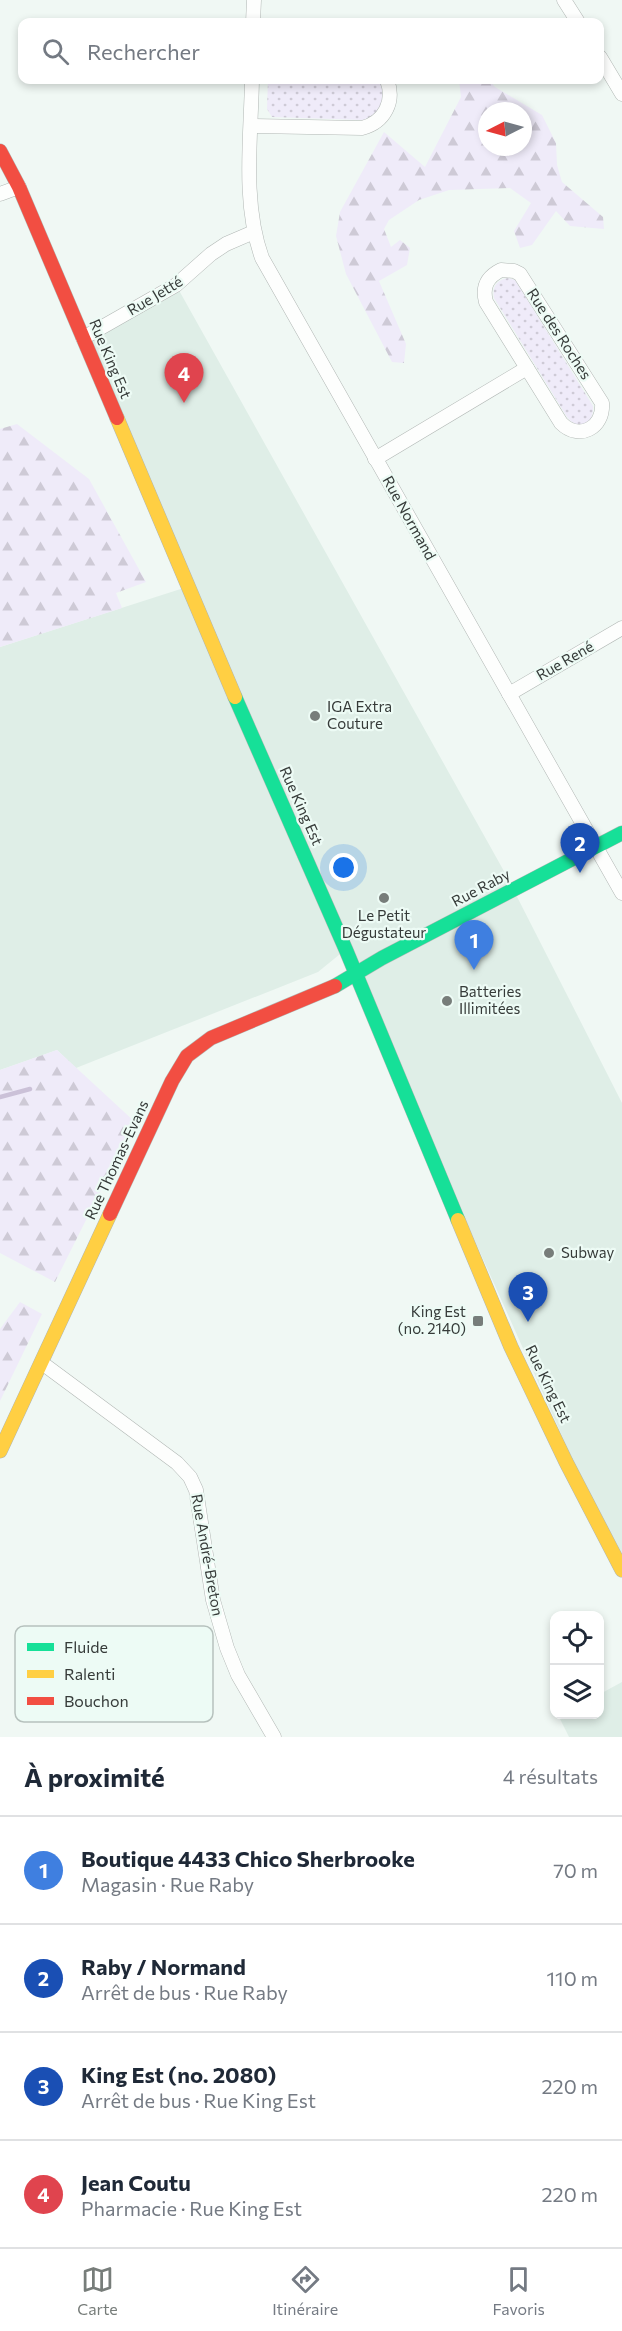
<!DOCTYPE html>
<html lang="fr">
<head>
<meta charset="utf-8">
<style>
  :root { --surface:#fff; --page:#f2f2f3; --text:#1f2937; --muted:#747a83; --line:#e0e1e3; --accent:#777d7a }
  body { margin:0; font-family:Commissioner,sans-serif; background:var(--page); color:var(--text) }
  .controls { position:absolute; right:18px; bottom:18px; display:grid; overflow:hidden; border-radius:12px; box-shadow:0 3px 9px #0003 }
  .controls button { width:54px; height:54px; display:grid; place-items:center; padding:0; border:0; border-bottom:2px solid var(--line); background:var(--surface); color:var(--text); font:30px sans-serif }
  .compass { position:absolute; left:478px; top:102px; width:54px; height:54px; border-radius:50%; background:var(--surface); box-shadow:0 3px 9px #0003; rotate:264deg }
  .you { position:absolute; left:344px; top:868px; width:21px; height:21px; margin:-15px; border:4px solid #fff; border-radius:50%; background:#1a73e8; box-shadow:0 0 0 9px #1a73e833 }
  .badge { display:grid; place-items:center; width:39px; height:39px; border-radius:50%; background:var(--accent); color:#fff; font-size:20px; font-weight:700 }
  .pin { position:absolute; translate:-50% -50px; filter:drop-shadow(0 2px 3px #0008) }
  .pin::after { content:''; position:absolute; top:32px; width:21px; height:18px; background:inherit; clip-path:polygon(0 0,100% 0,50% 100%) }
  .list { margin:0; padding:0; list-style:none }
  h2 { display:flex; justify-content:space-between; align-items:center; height:78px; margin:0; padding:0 24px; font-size:26px }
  h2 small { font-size:20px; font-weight:400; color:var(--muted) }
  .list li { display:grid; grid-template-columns:39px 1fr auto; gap:18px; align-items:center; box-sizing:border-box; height:108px; padding:0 24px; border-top:2px solid var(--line) }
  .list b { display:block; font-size:22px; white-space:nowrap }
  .list p { margin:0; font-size:20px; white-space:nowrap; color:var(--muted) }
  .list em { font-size:20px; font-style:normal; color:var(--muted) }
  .icon { flex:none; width:33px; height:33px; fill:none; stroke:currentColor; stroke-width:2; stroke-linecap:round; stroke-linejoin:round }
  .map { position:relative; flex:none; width:622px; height:1737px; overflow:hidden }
  .search { position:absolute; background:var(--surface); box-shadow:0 3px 9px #0003; left:18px; right:18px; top:18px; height:66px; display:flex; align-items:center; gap:15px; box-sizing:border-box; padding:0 21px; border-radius:12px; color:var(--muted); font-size:22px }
  .sheet { height:510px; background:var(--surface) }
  nav { display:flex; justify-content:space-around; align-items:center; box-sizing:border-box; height:84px; border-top:2px solid var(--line); background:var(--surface); font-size:16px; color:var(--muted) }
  nav a { display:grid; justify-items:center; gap:3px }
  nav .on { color:var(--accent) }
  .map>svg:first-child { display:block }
</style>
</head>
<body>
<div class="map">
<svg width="622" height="1737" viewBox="0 0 622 1737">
  <defs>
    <pattern id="grass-dots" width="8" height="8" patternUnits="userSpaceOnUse" patternTransform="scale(1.5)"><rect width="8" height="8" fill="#efebf9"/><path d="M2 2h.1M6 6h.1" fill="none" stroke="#cecad6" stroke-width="1.8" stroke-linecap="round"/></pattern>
    <pattern id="forest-firs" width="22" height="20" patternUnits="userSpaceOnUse" patternTransform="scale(1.5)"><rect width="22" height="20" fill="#efebf9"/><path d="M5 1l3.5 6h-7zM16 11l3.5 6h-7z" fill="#cecad6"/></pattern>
  </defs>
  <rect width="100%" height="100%" fill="#f0f8f4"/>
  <!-- built -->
  <g fill="#dfeee7">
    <path d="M176,285L505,873L622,1103V1570L345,950L318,972L76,1068L57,1050L0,1070V647L190,586L83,338Z"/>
    <path d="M622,1682V1737H569L559,1717L563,1715L600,1714V1694Z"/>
  </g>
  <!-- grass -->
  <g fill="url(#grass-dots)">
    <path d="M268,80H379C388,97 381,114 363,120L272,117L267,109Z"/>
    <path d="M508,278L515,280L593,406C594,425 579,432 567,417L494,298C492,286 497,280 508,278Z"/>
  </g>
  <!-- forest -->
  <g fill="url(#forest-firs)" fill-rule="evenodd">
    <path d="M459,80H489L495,87L542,115L556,143L557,165L562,182L603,217L604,229L570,226L556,211L532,245L520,248L514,231L531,203L510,188L449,190L419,200L389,220L384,229L391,247L400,240L410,248L407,265L379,281L406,344L404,363L392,362L346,274L336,236L340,212L384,132L425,167L461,97ZM487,111H523V147H487Z"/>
    <path d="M17,424L89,479L146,582L116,593L122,608L0,647V429Z"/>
    <path d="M57,1050L135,1122L55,1282L0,1253V1070Z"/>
    <path d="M20,1302L42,1314L0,1401V1329Z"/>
  </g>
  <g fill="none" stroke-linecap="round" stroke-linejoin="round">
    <!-- stream -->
    <path stroke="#cbc1d8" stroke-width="4.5" d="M0,1097L30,1089"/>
    <defs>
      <g id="street">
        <path d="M564,0L578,22"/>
        <path d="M253,22L254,0"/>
        <path d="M600,57L622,94"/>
        <path d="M252,80C251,137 242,203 262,258L622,893"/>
        <path d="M252,126L362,128C385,122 395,101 387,80"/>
        <path d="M0,194L19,187"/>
        <path d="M501,270L514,271L520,274L602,403C604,428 579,441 561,423L486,302C482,287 487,277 501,270Z"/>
        <path d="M83,338L176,285L211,254L226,244L254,232"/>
        <path d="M375,459L527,368"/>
        <path d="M509,694L622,628"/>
        <path d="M42,1363L177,1463L190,1477L196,1490L213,1600L227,1648L238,1675L274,1737"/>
      </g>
      <g id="fast">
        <path d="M235,697L346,950L458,1220"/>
        <path d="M335,986L382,958L622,833"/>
      </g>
      <g id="slow">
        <path d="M117,418L235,697"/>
        <path d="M458,1220L511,1347L566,1462L622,1570"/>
        <path d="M0,1451L110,1214"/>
      </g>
      <g id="jam">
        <path d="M0,151L19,187L117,418"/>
        <path d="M110,1214L172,1081L187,1056L211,1038L335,986"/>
      </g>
    </defs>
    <!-- street casing -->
    <use href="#street" stroke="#b1b7b4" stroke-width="15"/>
    <!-- fast casing -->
    <use href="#fast" stroke="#b1b7b4" stroke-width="15"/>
    <!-- slow casing -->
    <use href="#slow" stroke="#b1b7b4" stroke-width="15"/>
    <!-- jam casing -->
    <use href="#jam" stroke="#b1b7b4" stroke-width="15"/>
    <!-- street -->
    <use href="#street" stroke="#fdfefd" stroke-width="14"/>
    <!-- fast -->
    <use href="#fast" stroke="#16e098" stroke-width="14"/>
    <!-- slow -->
    <use href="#slow" stroke="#ffcf43" stroke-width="14"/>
    <!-- jam -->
    <use href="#jam" stroke="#f24e42" stroke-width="14"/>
  </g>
  <!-- markers -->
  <g fill="#777d7a" stroke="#edfbf5" stroke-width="2">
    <circle cx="315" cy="716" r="6"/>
    <circle cx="384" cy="898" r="6"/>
    <circle cx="447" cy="1001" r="6"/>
    <circle cx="549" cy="1253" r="6"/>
    <rect x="472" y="1315" width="12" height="12" rx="3"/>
  </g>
  <g text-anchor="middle" stroke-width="4.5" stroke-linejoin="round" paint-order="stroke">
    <!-- street labels -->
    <g font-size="15" fill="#363b39" stroke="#edfbf5">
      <text transform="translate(155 296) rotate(-31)" y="5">Rue Jetté</text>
      <text transform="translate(559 334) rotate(57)" y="5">Rue des Roches</text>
      <text transform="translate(110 359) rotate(67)" y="5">Rue King Est</text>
      <text transform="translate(409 518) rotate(61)" y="5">Rue Normand</text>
      <text transform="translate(565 661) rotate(-30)" y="5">Rue René</text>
      <text transform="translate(301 806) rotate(66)" y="5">Rue King Est</text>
      <text transform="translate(481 888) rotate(-28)" y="5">Rue Raby</text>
      <text transform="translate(117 1160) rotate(-65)" y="5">Rue Thomas-Evans</text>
      <text transform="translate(548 1384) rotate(64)" y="5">Rue King Est</text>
      <text transform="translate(207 1555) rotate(80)" y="5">Rue André-Breton</text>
    </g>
    <!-- poi labels -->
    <g font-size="15" fill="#363b39" stroke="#edfbf5" text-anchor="start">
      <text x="327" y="712">IGA Extra<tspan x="327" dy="17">Couture</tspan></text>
      <text x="384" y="921" text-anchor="middle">Le Petit<tspan x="384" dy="17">Dégustateur</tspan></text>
      <text x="459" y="997">Batteries<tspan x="459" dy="17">Illimitées</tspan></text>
      <text x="561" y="1258">Subway</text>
      <text x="466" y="1317" text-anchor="end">King Est<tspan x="466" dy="17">(no. 2140)</tspan></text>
    </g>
  </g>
  <!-- legend -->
  <rect x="15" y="1626" width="198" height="96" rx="9" fill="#edfbf5" stroke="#b6c1bd" stroke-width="1.5"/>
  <rect x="27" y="1643" width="27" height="8" fill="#16e098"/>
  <rect x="27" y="1670" width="27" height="8" fill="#ffcf43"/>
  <rect x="27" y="1697" width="27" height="8" fill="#f24e42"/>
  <g font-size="16" fill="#363b39">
    <text x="64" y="1653">Fluide</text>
    <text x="64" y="1680">Ralenti</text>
    <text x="64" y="1707">Bouchon</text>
  </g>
</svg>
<div class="controls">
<button><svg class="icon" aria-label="locate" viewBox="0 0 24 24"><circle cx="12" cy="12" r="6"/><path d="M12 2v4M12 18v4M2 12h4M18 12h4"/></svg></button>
<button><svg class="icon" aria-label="layers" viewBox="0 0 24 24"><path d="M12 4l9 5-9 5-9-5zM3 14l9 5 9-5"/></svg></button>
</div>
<svg class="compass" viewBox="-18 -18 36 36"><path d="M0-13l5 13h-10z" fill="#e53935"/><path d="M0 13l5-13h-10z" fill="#747a83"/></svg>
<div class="you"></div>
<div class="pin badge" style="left:474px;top:970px;background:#3f7fe0">1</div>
<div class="pin badge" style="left:580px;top:873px;background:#1a4fb4">2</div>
<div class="pin badge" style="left:528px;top:1322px;background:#1a4fb4">3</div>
<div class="pin badge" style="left:184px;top:403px;background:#e0444e">4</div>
<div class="search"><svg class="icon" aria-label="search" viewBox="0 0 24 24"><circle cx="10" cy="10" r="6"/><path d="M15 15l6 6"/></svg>Rechercher</div>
</div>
<section class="sheet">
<h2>À proximité<small>4 résultats</small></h2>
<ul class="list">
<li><span class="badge" style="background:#3f7fe0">1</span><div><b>Boutique 4433 Chico Sherbrooke</b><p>Magasin · Rue Raby</p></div><em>70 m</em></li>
<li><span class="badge" style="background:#1a4fb4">2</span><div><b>Raby / Normand</b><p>Arrêt de bus · Rue Raby</p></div><em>110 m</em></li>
<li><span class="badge" style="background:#1a4fb4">3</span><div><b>King Est (no. 2080)</b><p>Arrêt de bus · Rue King Est</p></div><em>220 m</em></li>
<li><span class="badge" style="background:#e0444e">4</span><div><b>Jean Coutu</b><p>Pharmacie · Rue King Est</p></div><em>220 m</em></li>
</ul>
</section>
<nav>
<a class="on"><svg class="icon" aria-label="map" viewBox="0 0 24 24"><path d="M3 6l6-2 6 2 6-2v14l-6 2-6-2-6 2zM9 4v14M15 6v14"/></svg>Carte</a>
<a><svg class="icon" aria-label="directions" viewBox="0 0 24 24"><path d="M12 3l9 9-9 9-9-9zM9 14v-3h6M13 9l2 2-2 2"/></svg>Itinéraire</a>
<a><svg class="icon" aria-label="saved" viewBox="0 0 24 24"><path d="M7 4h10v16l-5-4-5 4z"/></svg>Favoris</a>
</nav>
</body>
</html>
